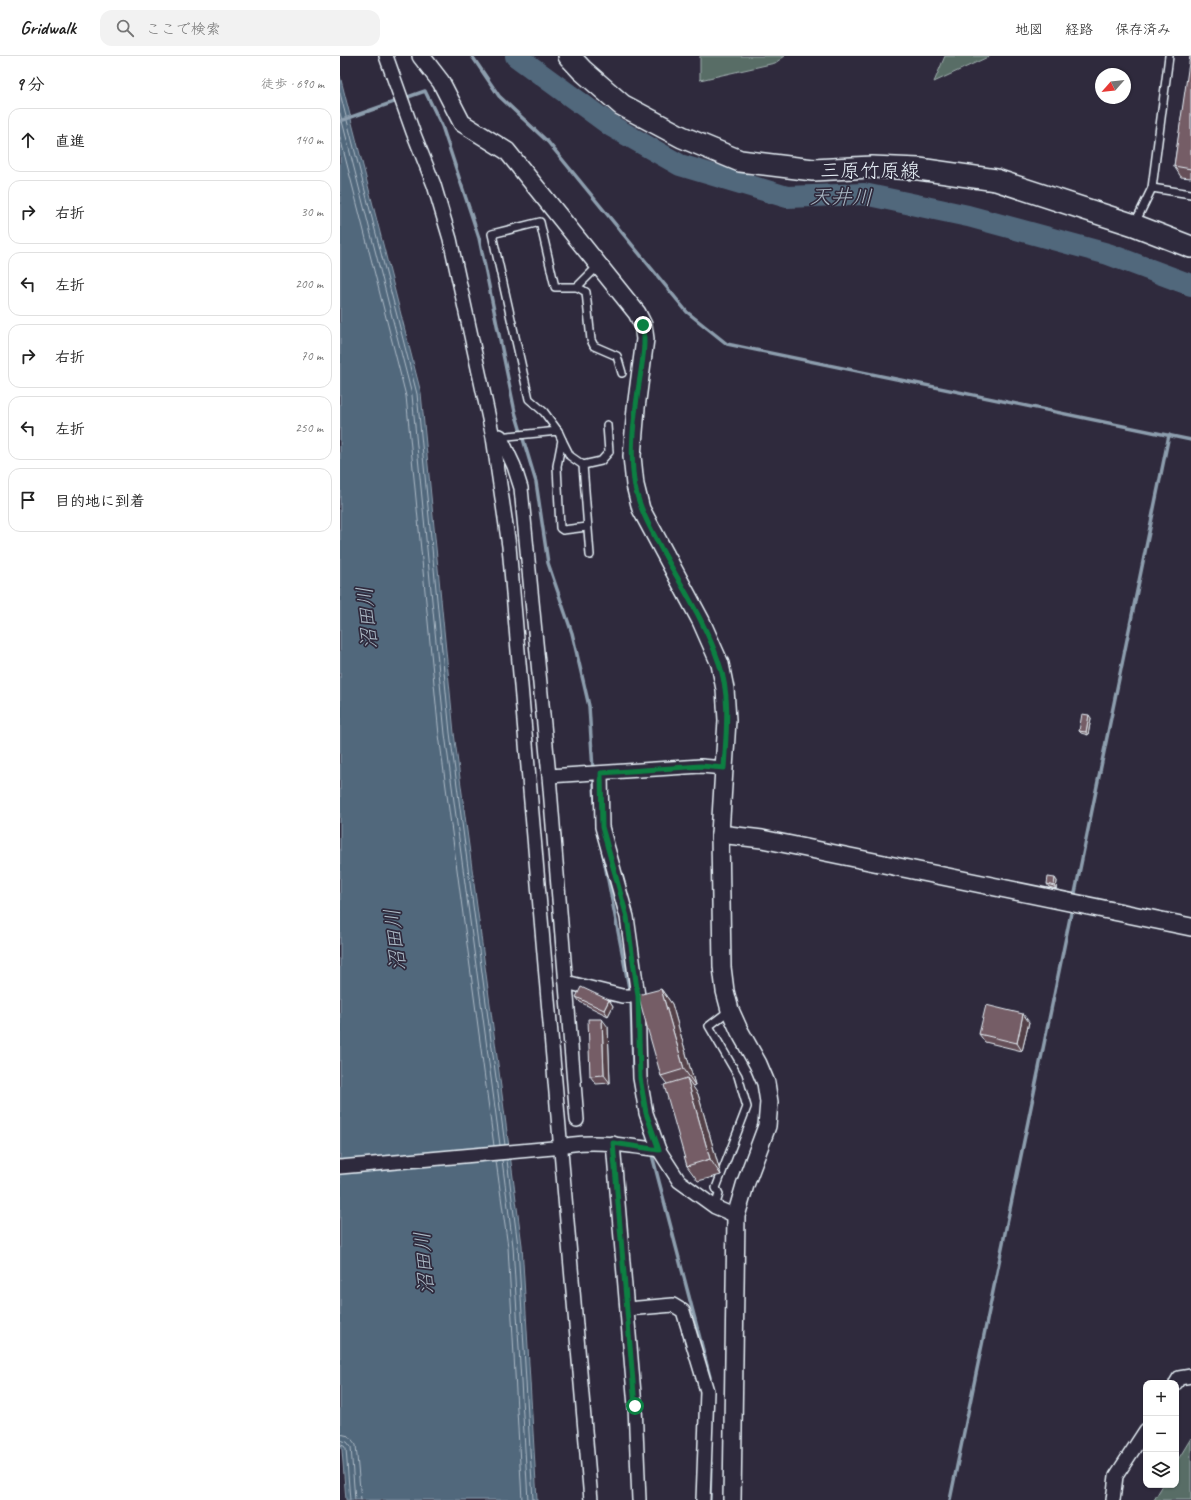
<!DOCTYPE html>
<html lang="ja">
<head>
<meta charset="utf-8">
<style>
  :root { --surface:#fff; --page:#f2f2f2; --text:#222; --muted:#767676; --line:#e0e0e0 }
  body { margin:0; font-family:Caveat,"Klee One",sans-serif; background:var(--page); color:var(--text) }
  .controls { position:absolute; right:12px; bottom:12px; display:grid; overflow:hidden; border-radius:8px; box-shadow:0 1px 3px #0004 }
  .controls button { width:36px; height:36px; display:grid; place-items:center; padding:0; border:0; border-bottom:1px solid var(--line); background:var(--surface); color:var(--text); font:20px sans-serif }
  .compass { position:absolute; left:755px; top:12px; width:36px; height:36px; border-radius:50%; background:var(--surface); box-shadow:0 1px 3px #0004; rotate:243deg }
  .stop { position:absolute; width:12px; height:12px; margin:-9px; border:3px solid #0b8043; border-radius:50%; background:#fff }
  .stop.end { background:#0b8043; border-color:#fff; box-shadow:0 1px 4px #0008 }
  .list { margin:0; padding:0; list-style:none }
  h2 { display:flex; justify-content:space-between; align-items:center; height:52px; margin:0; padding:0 16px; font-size:17px }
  h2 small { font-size:13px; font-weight:400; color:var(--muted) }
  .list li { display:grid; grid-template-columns:26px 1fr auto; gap:12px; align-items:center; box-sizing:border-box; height:64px; margin:0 8px 8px; padding:0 8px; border:1px solid var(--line); border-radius:12px }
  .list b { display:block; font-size:15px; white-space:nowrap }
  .list em { font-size:13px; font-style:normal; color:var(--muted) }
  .icon { flex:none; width:22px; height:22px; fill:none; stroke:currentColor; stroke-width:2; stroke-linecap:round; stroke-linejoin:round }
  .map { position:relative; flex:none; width:851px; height:1444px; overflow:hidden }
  header { display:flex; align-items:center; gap:24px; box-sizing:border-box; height:56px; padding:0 20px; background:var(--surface); border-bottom:1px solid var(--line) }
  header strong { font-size:19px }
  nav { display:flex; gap:22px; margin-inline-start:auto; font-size:14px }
  .search { width:280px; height:36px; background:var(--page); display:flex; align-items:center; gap:10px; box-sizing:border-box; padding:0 14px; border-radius:12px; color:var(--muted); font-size:15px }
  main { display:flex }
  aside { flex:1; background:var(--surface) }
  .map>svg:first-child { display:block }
</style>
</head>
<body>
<header>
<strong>Gridwalk</strong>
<div class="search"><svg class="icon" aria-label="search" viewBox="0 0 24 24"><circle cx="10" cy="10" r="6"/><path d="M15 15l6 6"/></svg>ここで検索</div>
<nav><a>地図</a><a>経路</a><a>保存済み</a></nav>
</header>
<main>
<aside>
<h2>9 分<small>徒歩 · 690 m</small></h2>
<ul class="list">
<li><svg class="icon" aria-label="ahead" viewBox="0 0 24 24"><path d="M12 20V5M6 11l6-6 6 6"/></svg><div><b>直進</b></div><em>140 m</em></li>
<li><svg class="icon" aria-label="right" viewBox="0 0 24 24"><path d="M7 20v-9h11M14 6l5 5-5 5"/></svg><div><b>右折</b></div><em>30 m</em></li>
<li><svg class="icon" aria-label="left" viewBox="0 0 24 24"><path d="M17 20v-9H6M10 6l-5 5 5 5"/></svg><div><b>左折</b></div><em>200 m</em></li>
<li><svg class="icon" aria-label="right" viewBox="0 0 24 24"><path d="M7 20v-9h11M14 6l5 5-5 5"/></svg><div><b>右折</b></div><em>70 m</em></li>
<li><svg class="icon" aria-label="left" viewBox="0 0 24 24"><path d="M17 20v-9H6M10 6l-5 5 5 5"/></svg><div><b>左折</b></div><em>250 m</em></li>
<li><svg class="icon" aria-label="arrive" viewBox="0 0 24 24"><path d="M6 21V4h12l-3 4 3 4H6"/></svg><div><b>目的地に到着</b></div></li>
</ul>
</aside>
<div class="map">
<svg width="851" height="1444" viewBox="0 0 851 1444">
  <rect width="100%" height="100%" fill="#2f2a3d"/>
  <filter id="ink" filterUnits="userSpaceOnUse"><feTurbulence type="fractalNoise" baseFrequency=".025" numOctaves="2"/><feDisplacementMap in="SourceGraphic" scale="8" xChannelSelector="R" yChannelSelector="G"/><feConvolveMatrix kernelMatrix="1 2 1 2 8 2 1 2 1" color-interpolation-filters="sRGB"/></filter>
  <g filter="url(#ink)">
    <!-- green -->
    <g fill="#596d66" stroke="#a0afaf">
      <path d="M360,0H445L435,7L360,24Z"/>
      <path d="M605,0H650L594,26Z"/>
      <path d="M851,1382V1444H814L823,1429H836V1407Z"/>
    </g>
    <!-- water -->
    <path fill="#51677c" stroke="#8d9eae" d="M0,20L81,337L114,677L182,1189L197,1444H6L0,1370Z"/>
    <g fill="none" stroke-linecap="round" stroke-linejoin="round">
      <!-- shore -->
      <g stroke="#acbac6" stroke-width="1">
        <path d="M0,37L77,338L110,677L165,1089"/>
        <path d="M0,57L72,339L105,678L160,1089"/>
        <path d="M0,81L66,340L99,679L154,1090"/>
        <path d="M162,1104L173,1190L188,1444"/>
        <path d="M167,1104L178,1190L193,1444"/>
        <path d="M156,1105L168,1191L182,1444"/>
        <path d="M0,1378L9,1380L16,1389L21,1444"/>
        <path d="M0,1384L7,1386L11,1391L15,1444"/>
        <path d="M0,1389L4,1390L6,1393L10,1444"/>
      </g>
      <!-- stream -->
      <g stroke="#8d9eae" stroke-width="3.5">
        <path d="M132,0L159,40L208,86L347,256L387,288L851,384"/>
        <path d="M0,65L85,35L102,70L139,182L175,356L196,426L208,507L232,577L249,650L255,746"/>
        <path d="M263,798L290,937"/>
        <path d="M734,842L829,379"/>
        <path d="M291,943L293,1011"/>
        <path d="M294,1021L298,1045"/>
        <path d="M305,1072L309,1089"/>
        <path d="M311,1095L370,1321"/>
        <path d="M370,1444L371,1407"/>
        <path d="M610,1444L732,852"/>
      </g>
      <!-- river -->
      <path stroke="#51677c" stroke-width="22" d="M176,0L273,71L340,109L447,141L524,138L628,160L768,198L851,229"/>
      <defs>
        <g id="service">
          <path d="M812,132L851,138"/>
          <path d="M795,167L812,132L829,0"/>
          <path d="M237,231L246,236L251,284L254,290L277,300L282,317"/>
          <path d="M218,375L204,356L189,343L152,178L200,166L215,231H237L259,209"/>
          <path d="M158,381L218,375L222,384L217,410L220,472L223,474L247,471"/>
          <path d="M222,384L230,400L243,409L261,405L269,396L267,369"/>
          <path d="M243,409L250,499"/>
          <path d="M375,1151L379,1138L376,1132L407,1051L398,1020L369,970L390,954"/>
        </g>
        <g id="minor">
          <path d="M46,0L73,76L94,129L110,183L153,381L169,490L251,1444"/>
          <path d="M160,380L174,410L181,432L209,720L237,1064"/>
          <path d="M261,717L262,771L287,861L298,940L300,1022L306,1057L319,1094L339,1125L375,1151L396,1160"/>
          <path d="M209,720L361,710L384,712"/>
          <path d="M226,926L282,940H298"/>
          <path d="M273,1087L295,1350L299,1444"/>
          <path d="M0,1111L213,1092C246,1082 286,1089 319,1094"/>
          <path d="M287,1253L333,1249L343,1255L367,1335L363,1444"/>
          <path d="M836,1327L839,1322L851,1320"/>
          <path d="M773,1444L776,1420L806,1374"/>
        </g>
        <g id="tertiary">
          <path d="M81,0L101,26L122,67L167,95L297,257L303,269L305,283L296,352L292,400L295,429L301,453L361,565L380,608L385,633L387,664L380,778L382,911L385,935L390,954L399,974L418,1008L426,1027L429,1046L427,1070L405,1129L396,1160L392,1444"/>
          <path d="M380,778L422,783L851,871"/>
        </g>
        <path id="primary" d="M229,0L242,14L282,49L342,81L400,105L473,114L532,111L579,113L656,124L794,169L851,191"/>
      </defs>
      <!-- service casing -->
      <use href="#service" stroke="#e8f1f8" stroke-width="10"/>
      <!-- minor casing -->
      <use href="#minor" stroke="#e8f1f8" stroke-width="16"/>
      <!-- tertiary casing -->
      <use href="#tertiary" stroke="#e8f1f8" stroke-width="20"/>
      <!-- primary casing -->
      <use href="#primary" stroke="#e8f1f8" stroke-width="24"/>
      <!-- service -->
      <use href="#service" stroke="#2f2a3d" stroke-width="7"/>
      <!-- minor -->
      <use href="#minor" stroke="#2f2a3d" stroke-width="13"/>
      <!-- tertiary -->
      <use href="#tertiary" stroke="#2f2a3d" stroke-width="17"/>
      <!-- primary -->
      <use href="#primary" stroke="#2f2a3d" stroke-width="21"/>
    </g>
    <!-- wall -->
    <g fill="#655058" stroke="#e8f1f8">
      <path d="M851,0V122L841,121L834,110Z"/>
      <path d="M751,662L748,679L741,677L739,675Z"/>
      <path d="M717,825L716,833L709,831L707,828Z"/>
      <path d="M321,933L332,948L355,1029L352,1030L358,1038L381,1119L358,1125L347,1110L327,1028L321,1020Z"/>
      <path d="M236,941L269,944L273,950L268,960L240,946Z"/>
      <path d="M689,966L682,995L645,986L639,978Z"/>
      <path d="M268,971L270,1027L256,1028L250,1020Z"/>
    </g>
    <!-- shaded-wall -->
    <g fill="#524147" stroke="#e8f1f8">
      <path d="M749,659L751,662L748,679L746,676Z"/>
      <path d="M715,822L717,825L716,833L714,830Z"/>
      <path d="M321,933L332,948L355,1029L344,1013Z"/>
      <path d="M269,944L273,950L268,960L264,954Z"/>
      <path d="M683,958L689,966L682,995L677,987Z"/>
      <path d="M262,963L268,971L270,1027L264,1019Z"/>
      <path d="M347,1022L358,1038L381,1119L370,1103Z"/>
    </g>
    <!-- building -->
    <g fill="#755d66" stroke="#e8f1f8">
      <path d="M850,0H851V113L834,110Z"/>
      <path d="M742,658L749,659L746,676L739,675Z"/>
      <path d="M708,821L715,822L714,830L707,828Z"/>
      <path d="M241,931L269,944L264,954L236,941Z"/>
      <path d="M321,933L344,1013L321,1020L298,939Z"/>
      <path d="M646,949L683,958L677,987L639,978Z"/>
      <path d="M248,963H262L264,1019L250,1020Z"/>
      <path d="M347,1022L370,1103L347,1110L324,1029Z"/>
    </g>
  </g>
  <g fill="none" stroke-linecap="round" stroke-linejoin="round" filter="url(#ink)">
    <!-- route -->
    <path stroke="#0b8043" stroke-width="5" d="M295,1350L273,1087L319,1094L306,1057L300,1022L298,940L287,861L262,771L261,717L361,710L384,712C386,678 391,640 379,607C366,568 342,531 322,494C311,473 300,454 295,431C289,397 294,362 299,328C302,308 306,289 303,269"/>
  </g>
  <g text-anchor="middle" stroke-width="3.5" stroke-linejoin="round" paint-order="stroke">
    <!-- street labels -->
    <g font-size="20" fill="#e8f1f8" stroke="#2f2a3d">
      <text x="530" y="121">三原竹原線</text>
    </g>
    <!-- water labels -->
    <g font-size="21" font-style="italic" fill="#acbac6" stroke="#2f2a3d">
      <text transform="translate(501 141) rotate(1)" y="7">天井川</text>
      <text transform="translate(27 562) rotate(-95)" y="7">沼田川</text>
      <text transform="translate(55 884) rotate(-96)" y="7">沼田川</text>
      <text transform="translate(84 1207) rotate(-94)" y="7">沼田川</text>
    </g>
  </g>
</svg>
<div class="controls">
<button>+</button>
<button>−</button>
<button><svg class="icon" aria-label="layers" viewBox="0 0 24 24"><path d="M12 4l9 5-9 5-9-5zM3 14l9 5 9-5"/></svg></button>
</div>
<svg class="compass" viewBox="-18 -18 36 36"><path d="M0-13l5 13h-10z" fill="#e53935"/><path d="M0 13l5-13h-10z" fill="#767676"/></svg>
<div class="stop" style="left:295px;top:1350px"></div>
<div class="stop end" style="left:303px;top:269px"></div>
</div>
</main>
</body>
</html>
